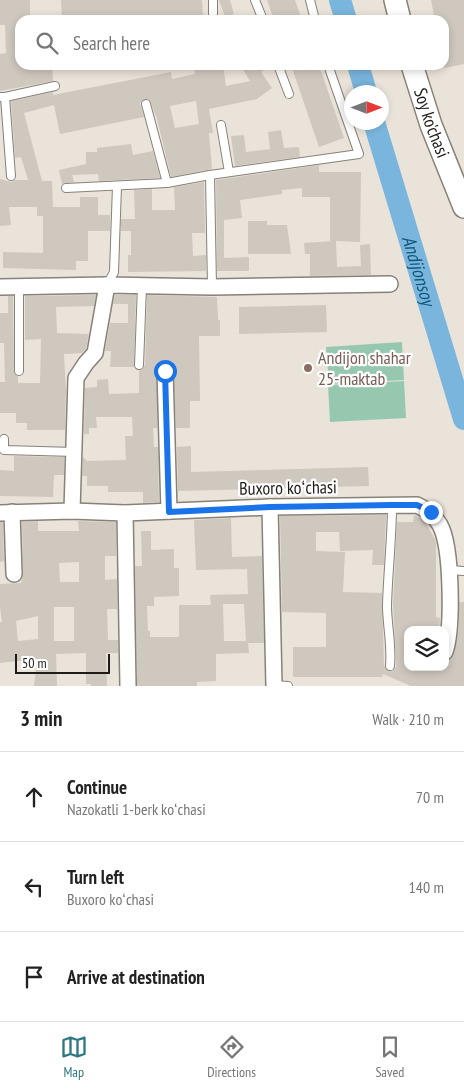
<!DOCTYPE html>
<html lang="en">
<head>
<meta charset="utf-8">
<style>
  :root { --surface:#fff; --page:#f2f2f2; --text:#222; --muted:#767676; --line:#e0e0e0; --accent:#307881 }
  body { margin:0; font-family:"PT Sans Narrow",sans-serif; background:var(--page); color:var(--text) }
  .controls { position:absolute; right:15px; bottom:15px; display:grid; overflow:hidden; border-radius:10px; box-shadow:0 2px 8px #0003 }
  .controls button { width:45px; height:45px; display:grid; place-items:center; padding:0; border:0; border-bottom:1px solid var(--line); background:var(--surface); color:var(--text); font:25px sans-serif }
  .compass { position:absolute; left:344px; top:85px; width:45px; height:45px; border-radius:50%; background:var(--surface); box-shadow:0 2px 8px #0003; rotate:90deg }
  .scale { position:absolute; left:15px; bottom:12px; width:95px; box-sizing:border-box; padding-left:5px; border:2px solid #1e1b18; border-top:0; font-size:14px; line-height:18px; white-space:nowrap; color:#1e1b18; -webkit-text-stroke:4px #fff; paint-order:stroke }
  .stop { position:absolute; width:15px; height:15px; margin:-11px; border:4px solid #1a73e8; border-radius:50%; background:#fff }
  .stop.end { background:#1a73e8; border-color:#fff; box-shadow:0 1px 5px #0008 }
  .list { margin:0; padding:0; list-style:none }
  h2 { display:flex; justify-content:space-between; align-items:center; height:65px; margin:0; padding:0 20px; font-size:21px }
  h2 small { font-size:16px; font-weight:400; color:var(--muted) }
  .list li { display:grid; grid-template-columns:32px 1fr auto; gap:15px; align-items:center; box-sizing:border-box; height:90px; padding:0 20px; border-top:1px solid var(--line) }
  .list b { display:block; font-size:19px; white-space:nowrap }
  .list p { margin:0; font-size:16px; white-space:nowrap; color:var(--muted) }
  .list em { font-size:16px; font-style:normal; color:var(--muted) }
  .icon { flex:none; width:28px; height:28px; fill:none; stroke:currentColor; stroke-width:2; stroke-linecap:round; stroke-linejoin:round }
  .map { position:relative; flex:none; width:464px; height:686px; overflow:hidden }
  .search { position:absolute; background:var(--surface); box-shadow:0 2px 8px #0003; left:15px; right:15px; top:15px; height:55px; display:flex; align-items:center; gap:12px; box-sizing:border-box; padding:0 18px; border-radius:15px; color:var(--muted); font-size:19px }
  .sheet { height:335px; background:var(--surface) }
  nav { display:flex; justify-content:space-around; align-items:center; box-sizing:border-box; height:70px; border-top:1px solid var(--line); background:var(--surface); font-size:14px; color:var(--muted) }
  nav a { display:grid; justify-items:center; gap:2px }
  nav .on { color:var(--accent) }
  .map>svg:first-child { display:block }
</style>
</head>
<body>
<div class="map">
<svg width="464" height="686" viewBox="0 0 464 686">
  <rect width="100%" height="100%" fill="#eae3d9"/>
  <!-- green -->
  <g fill="#96c8b0">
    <path d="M402,342L404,380L329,384L326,347Z"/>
    <path d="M404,381L406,418L330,422L328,385Z"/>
  </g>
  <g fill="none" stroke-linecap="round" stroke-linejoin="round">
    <!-- river -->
    <g stroke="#7ab5dd" stroke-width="22">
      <path d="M340,0L346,20"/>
      <path d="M358,65L366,92"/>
      <path id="s1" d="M374,122L464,419"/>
    </g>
  </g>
  <!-- building -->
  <g fill="#cfc8bf" fill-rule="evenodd">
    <path d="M0,0H30V20H20V65H52L53,81L0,91V54L6,53L5,25H0Z"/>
    <path d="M61,0H202L203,17L120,20H62Z"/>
    <path d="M219,0H230L234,14L225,17Z"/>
    <path d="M267,0H295L302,20H274Z"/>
    <path d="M431,0H464V64L444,68V20H435Z"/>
    <path d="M193,65H223L226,86L250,81L240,65H272L261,72L272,88L257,99L209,109L213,133H209L212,169L171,177L156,115H155L151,102L148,99H144L140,103L144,117L60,134L54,105L24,113L42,181H52L53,207H80V197H98V215H110V231H88V261H76V270L3,268V252L43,253V216H37V207H9L11,225L0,226V179L11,182L15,180H28L21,157L15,158L11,101L53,92V95L171,72L172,79L195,74ZM196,101L199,124L175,128L170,106Z"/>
    <path d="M291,65H319L344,138L319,147Z"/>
    <path d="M281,130L284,148L299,147L300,157L235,166L231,136L244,135L246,152L270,149L268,132Z"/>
    <path d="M131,144L133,155L153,151L160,178L99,181L98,174L72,175L74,182L62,184L59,170L86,164V152H97V148Z"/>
    <path d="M319,165V172H361L360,242L336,241L337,267L361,266L360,245L370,244L371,275L310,276V254H305L304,243L334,241H330V197H302V188L282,190V194L240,200L242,218L224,220V258L249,257V271H217L216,180Z"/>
    <path d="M204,182L205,233H192L193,256L206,255V271L128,272V255H131V231H121V219H135L134,190L152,189V210H175L174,187Z"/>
    <path d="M248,221H267V225H287L291,254H248Z"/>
    <path d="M96,295L94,306L56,307L57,333L89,334L86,349L82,353L64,354L66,390L65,430H27V423H16V413H0V382H5L4,343H0V313H8V296H13L14,373L18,376V383H40L41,339L25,340V296Z"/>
    <path d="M115,295H136L134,367H110L111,351H105L110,323H128V304H113Z"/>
    <path d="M147,295L217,297L218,320H220V336H199L200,401H190V428H176L173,367L165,362L161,363L157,367V428H153L154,447H158L159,502L143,503V492H108V486H87V476H82L83,457L87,461L126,460L125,436H133L132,417H96L97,428H89V434H84L85,388L97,387V380L108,379L109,394L139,393V371L143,368L145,365Z"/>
    <path d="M326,305L327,332L239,334V307Z"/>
    <path d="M191,446V472L368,467L369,486L178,491L177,447Z"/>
    <path d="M14,456L64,457V475H54L53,497L0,496V470L14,471Z"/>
    <path d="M386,515L384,565H372L373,550L340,551L339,532H316V551L345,552L343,592L382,593L384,666L387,670L392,671L396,667V658L393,605L397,522H413L414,515L424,520L435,539L436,544V617L440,618L439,630H408V667H445L446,661L452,659L454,654L459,626V602H464V686H411L383,674L382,677H293V647H326V613L282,612L280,516Z"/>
    <path d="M231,518L232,557L262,556L264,643H248L249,653L216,654V681L197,682V686H137L135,566H142L141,531H151V550L174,549V568H179V596L154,597V606H147L148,631H150V637H179V605H211L210,595L248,594L247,569L196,570L194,520ZM223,604H244L246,641H224Z"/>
    <path d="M38,521V531H79L78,521L116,522V556H105V580L117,579V609H107L108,640H118V653H106L107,686H91V684H86V653L56,654L57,686H34L37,659L0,663V622H2L0,607V584L21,583L23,574L22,522ZM79,562V582H60L59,563ZM54,607H74V641H54ZM38,616V639L18,641L16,621Z"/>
    <path d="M0,522H3L4,561L0,562Z"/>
  </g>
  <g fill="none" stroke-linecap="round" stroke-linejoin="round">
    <defs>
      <g id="lane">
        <path d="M213,0V20"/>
        <path d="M255,0L263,20"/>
        <path d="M310,0L315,20"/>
        <path d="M278,65L289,94"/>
        <path d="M0,97H5L55,86"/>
        <path d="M5,97L11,176"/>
        <path d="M146,104L167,183"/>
        <path d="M221,125L229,172"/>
        <path d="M66,188L167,183L210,175"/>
        <path d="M107,285L114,272L117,186"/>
        <path d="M19,287V371"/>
        <path d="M212,287L210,175L359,154L328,65"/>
        <path d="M139,365L142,286"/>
        <path d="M4,439V450L75,452"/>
        <path d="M449,570L464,571"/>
        <path d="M390,666C392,645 387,625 387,605C388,571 392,538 392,505"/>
        <path d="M274,685L288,686"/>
      </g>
      <g id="street">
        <path d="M0,287L107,285L212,287L390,284"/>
        <path d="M165,371L169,511"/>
        <path d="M270,507L274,686"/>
        <path d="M72,511L76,378L86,363L95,353L107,285"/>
        <path d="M12,512L14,574"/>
        <path d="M0,513L72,511L125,513L270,507L417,505C429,511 433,514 440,525C452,547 453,628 445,652"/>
        <path d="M125,513L128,686"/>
      </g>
      <g id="secondary">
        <path d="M395,0L400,20"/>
        <path id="s2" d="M412,65L431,125L464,207"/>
      </g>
    </defs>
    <!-- lane casing -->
    <use href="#lane" stroke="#878178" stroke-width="10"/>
    <!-- street casing -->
    <use href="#street" stroke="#878178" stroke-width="18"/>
    <!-- secondary casing -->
    <use href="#secondary" stroke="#878178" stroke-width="24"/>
    <!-- lane -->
    <use href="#lane" stroke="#fff" stroke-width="8"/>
    <!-- street -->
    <use href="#street" stroke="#fff" stroke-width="15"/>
    <!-- secondary -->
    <use href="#secondary" stroke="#fff" stroke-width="21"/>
  </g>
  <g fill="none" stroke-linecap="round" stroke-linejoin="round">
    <!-- route -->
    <path stroke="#1a73e8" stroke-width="6" d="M165,371L169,512L270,507L392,505H417L431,512"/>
  </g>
  <!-- markers -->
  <circle fill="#8d6e63" stroke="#fff" stroke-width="2" cx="308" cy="368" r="5"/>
  <g text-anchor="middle" stroke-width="4.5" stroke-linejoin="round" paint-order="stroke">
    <!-- street labels -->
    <g font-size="18" fill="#1e1b18" stroke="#fff">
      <text dy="6" stroke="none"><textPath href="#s2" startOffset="61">Soy ko'chasi</textPath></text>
      <text transform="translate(288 488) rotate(-1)" y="6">Buxoro koʻchasi</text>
    </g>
    <!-- education labels -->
    <g font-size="18" fill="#785e54" stroke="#fff" text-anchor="start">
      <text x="318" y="364">Andijon shahar<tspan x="318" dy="21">25-maktab</tspan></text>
    </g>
    <!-- water labels -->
    <g font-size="19" font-style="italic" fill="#11587e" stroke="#fff">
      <text dy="7" stroke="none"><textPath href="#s1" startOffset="155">Andijonsoy</textPath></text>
    </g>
  </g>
</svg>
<div class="controls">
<button><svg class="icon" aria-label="layers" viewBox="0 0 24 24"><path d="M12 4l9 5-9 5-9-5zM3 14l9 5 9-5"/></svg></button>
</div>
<svg class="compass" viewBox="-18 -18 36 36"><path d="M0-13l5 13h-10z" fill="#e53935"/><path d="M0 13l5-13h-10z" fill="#767676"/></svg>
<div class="scale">50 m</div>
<div class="stop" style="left:165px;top:371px"></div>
<div class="stop end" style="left:431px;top:512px"></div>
<div class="search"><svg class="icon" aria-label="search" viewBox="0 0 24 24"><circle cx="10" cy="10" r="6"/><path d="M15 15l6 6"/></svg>Search here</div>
</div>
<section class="sheet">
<h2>3 min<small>Walk · 210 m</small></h2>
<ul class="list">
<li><svg class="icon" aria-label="ahead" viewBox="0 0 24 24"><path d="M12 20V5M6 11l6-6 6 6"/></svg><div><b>Continue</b><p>Nazokatli 1-berk koʻchasi</p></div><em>70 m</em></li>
<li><svg class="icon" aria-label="left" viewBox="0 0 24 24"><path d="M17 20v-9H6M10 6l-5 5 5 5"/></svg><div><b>Turn left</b><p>Buxoro koʻchasi</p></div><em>140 m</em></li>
<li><svg class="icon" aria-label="arrive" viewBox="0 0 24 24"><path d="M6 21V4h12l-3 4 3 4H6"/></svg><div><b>Arrive at destination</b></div></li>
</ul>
</section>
<nav>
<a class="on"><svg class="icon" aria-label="map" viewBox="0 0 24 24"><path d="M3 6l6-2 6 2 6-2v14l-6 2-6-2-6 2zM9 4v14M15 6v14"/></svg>Map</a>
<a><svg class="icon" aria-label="directions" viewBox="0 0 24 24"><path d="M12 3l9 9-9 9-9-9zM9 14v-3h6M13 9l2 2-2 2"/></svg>Directions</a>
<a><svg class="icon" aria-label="saved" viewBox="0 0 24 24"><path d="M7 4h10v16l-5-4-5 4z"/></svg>Saved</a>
</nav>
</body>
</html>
